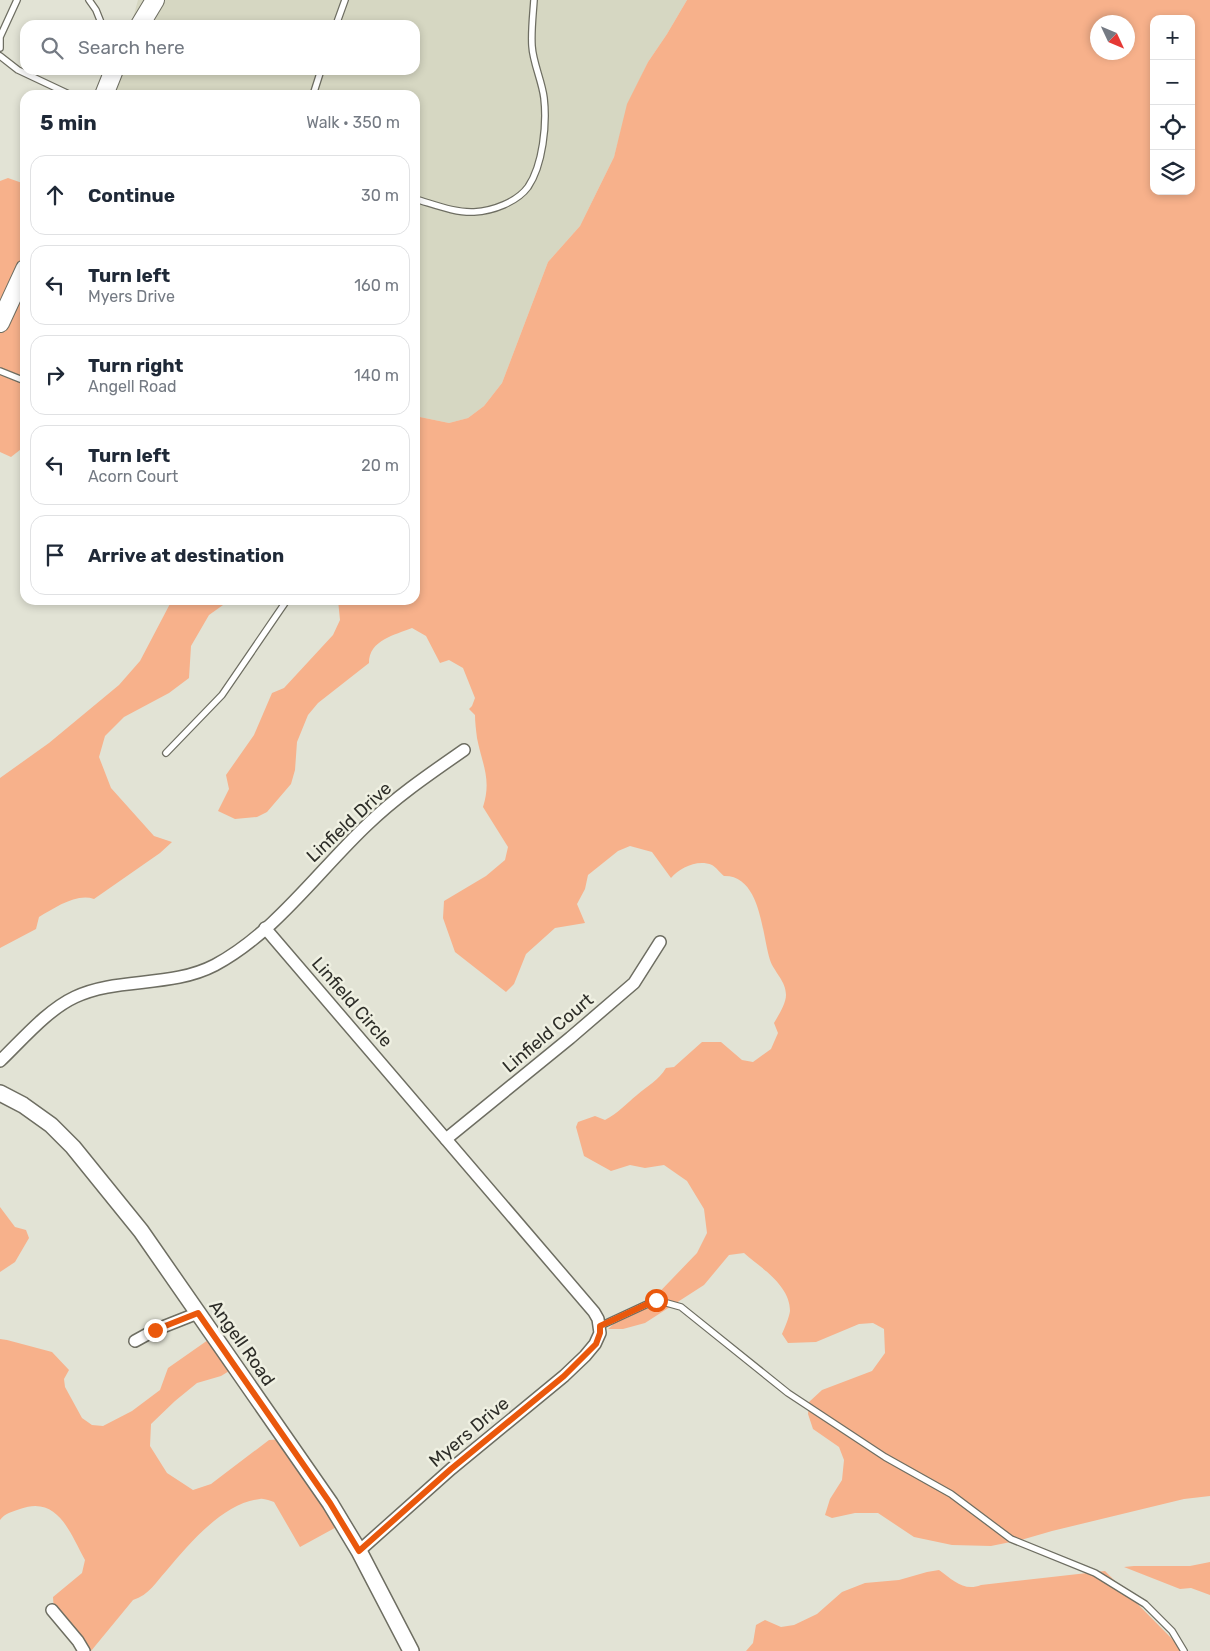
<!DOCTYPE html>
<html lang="en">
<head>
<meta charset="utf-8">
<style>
  :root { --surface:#fff; --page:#f6f6f7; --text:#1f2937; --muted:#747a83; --line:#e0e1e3 }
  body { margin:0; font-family:Rubik,sans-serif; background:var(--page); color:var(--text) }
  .controls { position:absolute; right:15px; top:15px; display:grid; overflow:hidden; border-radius:10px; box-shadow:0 2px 8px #0003 }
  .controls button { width:45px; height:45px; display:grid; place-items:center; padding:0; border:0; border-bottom:1px solid var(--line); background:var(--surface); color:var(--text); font:25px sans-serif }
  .compass { position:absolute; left:1090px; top:15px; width:45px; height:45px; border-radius:50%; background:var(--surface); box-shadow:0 2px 8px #0003; rotate:134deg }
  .stop { position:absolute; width:15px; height:15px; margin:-11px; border:4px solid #ea580c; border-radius:50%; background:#fff }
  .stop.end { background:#ea580c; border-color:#fff; box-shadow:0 1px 5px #0008 }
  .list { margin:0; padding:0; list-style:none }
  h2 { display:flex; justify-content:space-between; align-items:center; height:65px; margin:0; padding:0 20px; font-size:21px }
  h2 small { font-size:16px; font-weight:400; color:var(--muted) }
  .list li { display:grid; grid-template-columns:32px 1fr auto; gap:15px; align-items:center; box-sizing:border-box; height:80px; margin:0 10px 10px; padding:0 10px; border:1px solid var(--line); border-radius:15px }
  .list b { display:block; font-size:19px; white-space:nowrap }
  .list p { margin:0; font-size:16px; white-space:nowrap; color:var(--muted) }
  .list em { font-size:16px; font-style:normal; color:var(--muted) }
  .icon { flex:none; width:28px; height:28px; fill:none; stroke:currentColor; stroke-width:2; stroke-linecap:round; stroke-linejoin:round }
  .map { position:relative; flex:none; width:1210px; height:1651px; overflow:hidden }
  .search { position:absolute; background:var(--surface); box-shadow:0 2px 8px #0003; left:20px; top:20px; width:400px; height:55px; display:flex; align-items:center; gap:12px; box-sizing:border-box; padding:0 18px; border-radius:15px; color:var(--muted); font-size:19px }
  .panel { position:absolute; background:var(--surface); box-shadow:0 2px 8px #0003; left:20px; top:90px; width:400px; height:515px; border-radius:15px }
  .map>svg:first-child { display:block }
</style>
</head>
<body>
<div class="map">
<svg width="1210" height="1651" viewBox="0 0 1210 1651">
  <rect width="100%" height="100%" fill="#e2e3d5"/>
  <!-- built -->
  <path fill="#d6d7c2" d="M138,0H687L667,34L648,62L628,104L614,157L580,226L548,262L502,383L484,406L468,418L449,423L415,416V95H105L115,70H415V25H131Z"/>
  <!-- green -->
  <g fill="#f7b18b" fill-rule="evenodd">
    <path d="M687,0H1210V1496L1184,1499L1052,1531L1021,1540L991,1546L952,1545L914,1537L878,1513H855L832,1518L825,1515L830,1499L842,1480L844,1460L839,1447L813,1429L808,1414L809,1402L822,1390L872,1371L885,1353L884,1329L873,1323L859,1324L816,1342L788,1343L782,1334C785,1327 789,1318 790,1311C790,1285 761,1268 744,1253L729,1255L704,1285L645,1323L623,1329H608L631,1308L646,1306L697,1253L707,1233L704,1209L687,1181L664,1165L645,1168L630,1165L611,1171L584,1156L576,1127L578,1122L595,1116L605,1120C618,1113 626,1104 637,1095C647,1086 659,1080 666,1068L674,1067L702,1042H721L742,1060L753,1062L771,1049L778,1033L774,1023C778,1016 786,1004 786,995C786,981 774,972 770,960C762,935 761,875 724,876C720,873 716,867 712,865C697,859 680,868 671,878L652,852L630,846L618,851L588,875L585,889L577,904L585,923L555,928L526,954L514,984L506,992L455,952L443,918L444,901L486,876L505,860L508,847L483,807C492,779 482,764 477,738C476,730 475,722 475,715L469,709L472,706L475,698L463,668L449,660L440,663L426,636L412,628C395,635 369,640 369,663L318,703L308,715L297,742L295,770L291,784L267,812L257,817L235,819L218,811L229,789L226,775L254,735L272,693L284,688L333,635L340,620L338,600H415V416L449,423L468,418L484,406L502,383L548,262L580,226L614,157L627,104L648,62L667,34ZM1154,19H1191V191H1154ZM1098,22H1128V52H1098Z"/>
    <path d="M8,178L25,184V446L11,457L0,452V181Z"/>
    <path d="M172,600H230L209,615L191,646L189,678L169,693L124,717L105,736L99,757L111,788L154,836L172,842L160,853L94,899C76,893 55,908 39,917L36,929L0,948V778L49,743L119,685L140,661Z"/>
    <path d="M0,1207L15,1227L26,1230L29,1238L15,1262L0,1272Z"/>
    <path d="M0,1339L7,1340L52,1352L69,1370L64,1379L65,1387L82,1418L92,1425L103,1426L132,1411L160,1390L168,1368L208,1340L234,1368L221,1376L197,1383L175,1401L151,1424L150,1446L167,1473L193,1490L211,1484L269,1440L285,1439L342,1524L300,1547L274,1502C270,1501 264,1498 260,1499C223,1503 189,1544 167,1570C156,1582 149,1595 133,1600L91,1651H85L54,1612L53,1597L82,1573L85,1560C70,1533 58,1495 20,1509C12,1512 5,1513 0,1520Z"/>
    <path d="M1210,1562V1595L1191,1588L1180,1589L1124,1567L1134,1566H1190Z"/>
    <path d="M939,1570C953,1580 964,1592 981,1585L1105,1571L1184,1651H746L753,1643L756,1625L765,1620L781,1627L794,1625L817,1614L842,1592L865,1583L899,1580L927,1572Z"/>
  </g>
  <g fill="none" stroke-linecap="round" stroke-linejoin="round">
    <defs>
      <g id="lane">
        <path d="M89,0L96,10L102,25"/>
        <path d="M336,25L345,0"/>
        <path d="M0,48V37L17,0"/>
        <path d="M0,56L18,70L71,95"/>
        <path d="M313,95L321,70"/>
        <path d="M415,199C433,204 455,213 474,212C493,211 517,202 528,187C543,165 547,124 544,98C542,81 533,63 532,46C531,31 533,15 534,0"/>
        <path d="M0,371L25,381"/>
        <path d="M166,753L222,695L287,600"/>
        <path d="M600,1326L656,1300L681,1307L788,1393L885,1457L951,1494L1011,1539L1095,1573L1145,1604L1172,1631L1184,1651"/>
      </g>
      <g id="street">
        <path d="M265,928L594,1312L598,1319L600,1333L595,1344L585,1356L564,1376L451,1469L359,1551"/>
        <path d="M0,1061C22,1040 47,1010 75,997C117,977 171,988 215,965C275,933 319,870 368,824C397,796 431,773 464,750"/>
        <path d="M446,1139L570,1038L634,983L660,942"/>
        <path d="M135,1341L155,1330L198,1313"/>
        <path d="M52,1610L78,1641L84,1651"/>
      </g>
      <path id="secondary" d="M0,1093L23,1105L51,1125L73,1147L141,1231L330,1503L359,1551L411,1651"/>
      <g id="primary">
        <path d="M140,25L155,0"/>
        <path d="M104,95L114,70"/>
        <path d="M0,323L25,269"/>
      </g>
    </defs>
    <!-- lane casing -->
    <use href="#lane" stroke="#6e6e62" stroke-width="8"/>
    <!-- street casing -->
    <use href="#street" stroke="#6e6e62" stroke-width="14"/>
    <!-- secondary casing -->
    <use href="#secondary" stroke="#6e6e62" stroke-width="18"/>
    <!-- primary casing -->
    <use href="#primary" stroke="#6e6e62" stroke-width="20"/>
    <!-- lane -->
    <use href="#lane" stroke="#fff" stroke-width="5.5"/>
    <!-- street -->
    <use href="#street" stroke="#fff" stroke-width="11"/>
    <!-- secondary -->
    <use href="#secondary" stroke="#fff" stroke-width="15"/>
    <!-- primary -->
    <use href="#primary" stroke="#fff" stroke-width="18"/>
  </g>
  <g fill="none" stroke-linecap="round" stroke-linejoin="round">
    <!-- route -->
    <path stroke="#ea580c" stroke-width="6" d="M155,1330L198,1313L330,1503L359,1551L451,1469L564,1376L596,1344L600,1333V1326L656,1300"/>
  </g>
  <g text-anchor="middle" stroke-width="5" stroke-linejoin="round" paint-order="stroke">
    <!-- street labels -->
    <g font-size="18" fill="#2d2d28" stroke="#eff0e2">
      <text transform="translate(349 822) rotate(-43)" y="6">Linfield Drive</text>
      <text transform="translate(352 1002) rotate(49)" y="6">Linfield Circle</text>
      <text transform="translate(548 1033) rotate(-40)" y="6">Linfield Court</text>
      <text transform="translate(242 1343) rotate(55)" y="6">Angell Road</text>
      <text transform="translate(469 1432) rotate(-40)" y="6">Myers Drive</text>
    </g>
  </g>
</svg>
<div class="controls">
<button>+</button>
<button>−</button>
<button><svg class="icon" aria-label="locate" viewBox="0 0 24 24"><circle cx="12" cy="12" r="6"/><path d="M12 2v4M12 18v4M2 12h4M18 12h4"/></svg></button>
<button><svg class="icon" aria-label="layers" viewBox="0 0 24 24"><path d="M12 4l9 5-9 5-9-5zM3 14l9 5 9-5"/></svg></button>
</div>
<svg class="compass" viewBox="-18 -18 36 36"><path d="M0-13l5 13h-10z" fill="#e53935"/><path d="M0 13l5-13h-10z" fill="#747a83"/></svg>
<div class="stop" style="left:656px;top:1300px"></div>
<div class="stop end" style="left:155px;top:1330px"></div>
<div class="search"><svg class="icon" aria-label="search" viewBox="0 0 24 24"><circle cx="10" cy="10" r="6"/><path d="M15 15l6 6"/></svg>Search here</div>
<section class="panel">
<h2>5 min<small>Walk · 350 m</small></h2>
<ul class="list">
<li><svg class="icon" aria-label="ahead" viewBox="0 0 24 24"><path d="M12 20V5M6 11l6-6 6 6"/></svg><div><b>Continue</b></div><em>30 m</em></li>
<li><svg class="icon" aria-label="left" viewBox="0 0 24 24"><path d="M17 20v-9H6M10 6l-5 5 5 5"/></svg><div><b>Turn left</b><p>Myers Drive</p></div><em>160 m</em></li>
<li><svg class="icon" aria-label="right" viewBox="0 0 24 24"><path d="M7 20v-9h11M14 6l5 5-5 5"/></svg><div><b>Turn right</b><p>Angell Road</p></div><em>140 m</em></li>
<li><svg class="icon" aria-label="left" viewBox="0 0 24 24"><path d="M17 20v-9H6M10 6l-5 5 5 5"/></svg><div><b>Turn left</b><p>Acorn Court</p></div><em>20 m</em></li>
<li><svg class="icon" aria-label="arrive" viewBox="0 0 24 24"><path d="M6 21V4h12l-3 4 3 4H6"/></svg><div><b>Arrive at destination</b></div></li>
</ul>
</section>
</div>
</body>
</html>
